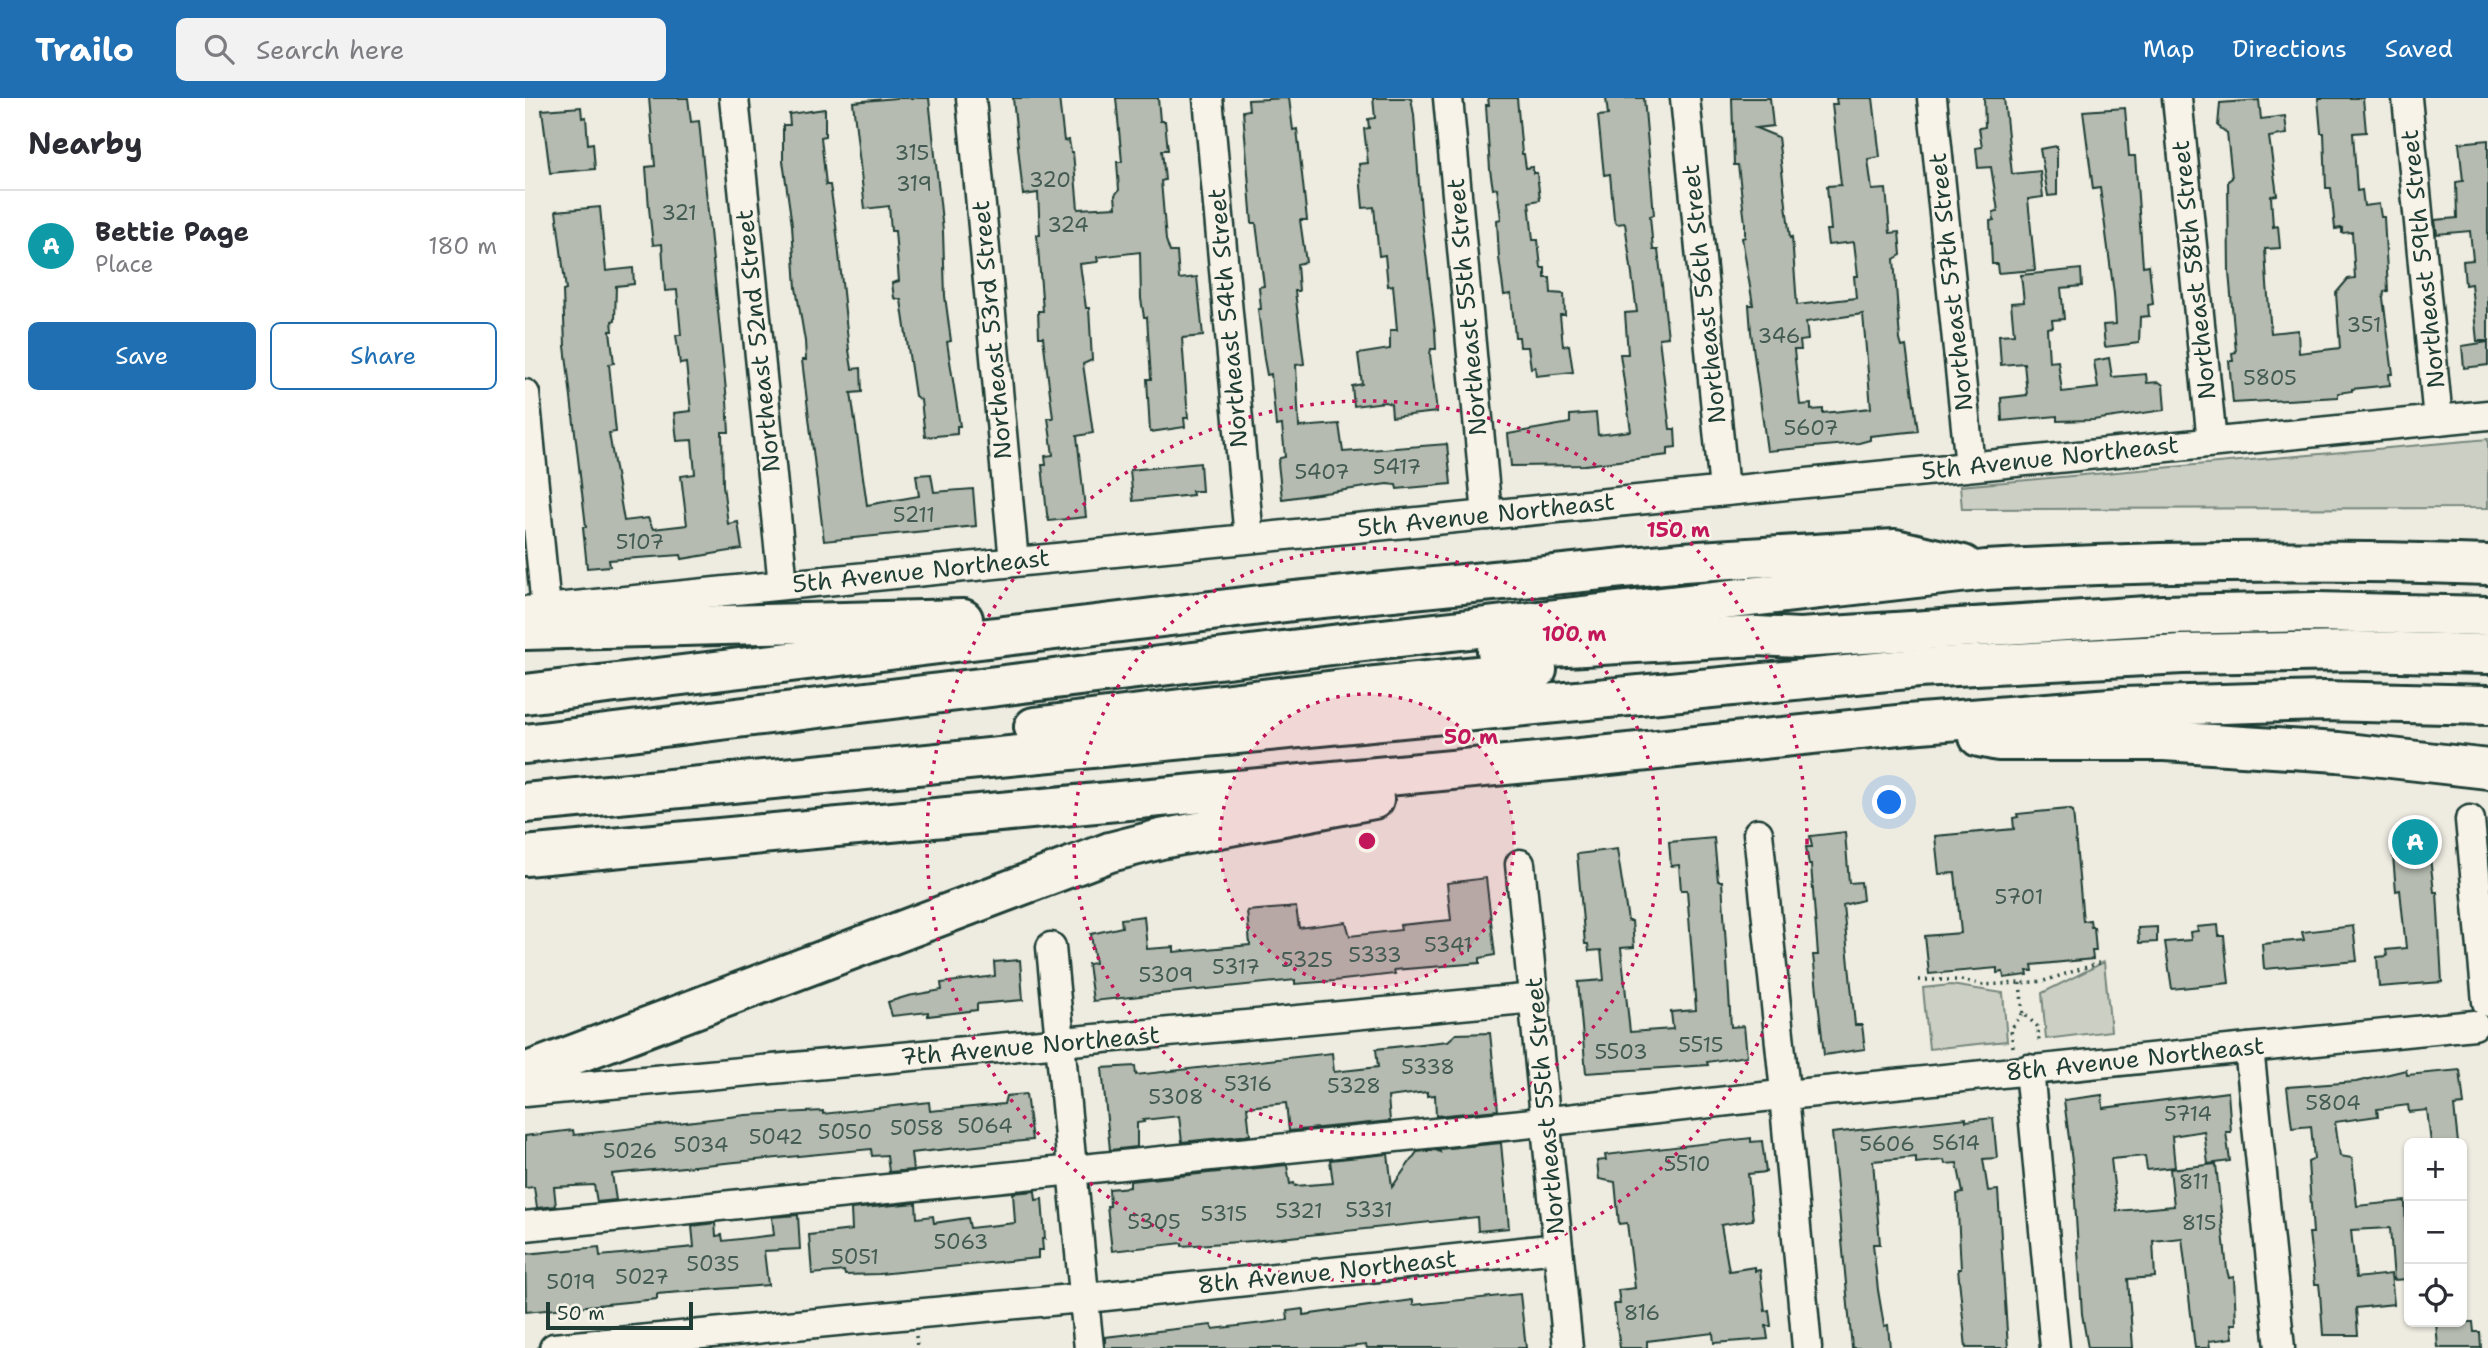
<!DOCTYPE html>
<html lang="en">
<head>
<meta charset="utf-8">
<style>
  :root { --surface:#fff; --page:#f2f2f3; --text:#2b2b33; --muted:#7c7c81; --line:#e1e1e2; --accent:#1f6fb2 }
  body { margin:0; font-family:"Shantell Sans",sans-serif; background:var(--page); color:var(--text) }
  .controls { position:absolute; right:21px; bottom:21px; display:grid; overflow:hidden; border-radius:10px; box-shadow:0 2px 5px #0004 }
  .controls button { width:63px; height:63px; display:grid; place-items:center; padding:0; border:0; border-bottom:2px solid var(--line); background:var(--surface); color:var(--text); font:35px sans-serif }
  .scale { position:absolute; left:21px; bottom:18px; width:147px; box-sizing:border-box; padding-left:7px; border:4px solid #1f3d34; border-top:0; font-size:19px; line-height:24px; white-space:nowrap; color:#1f3d34; -webkit-text-stroke:5px #f7f3e8; paint-order:stroke }
  .you { position:absolute; left:1365px; top:705px; width:24px; height:24px; margin:-18px; border:5px solid #fff; border-radius:50%; background:#1a73e8; box-shadow:0 0 0 10px #1a73e833 }
  .badge { display:grid; place-items:center; width:46px; height:46px; border-radius:50%; background:var(--accent); color:#fff; font-size:23px; font-weight:700 }
  .pin { position:absolute; translate:-50% -50%; border:4px solid #fff; box-shadow:0 2px 7px #0006 }
  .list { margin:0; padding:0; list-style:none }
  h2 { display:flex; justify-content:space-between; align-items:center; height:91px; margin:0; padding:0 28px; font-size:30px }
  h2 small { font-size:23px; font-weight:400; color:var(--muted) }
  .list li { display:grid; grid-template-columns:46px 1fr auto; gap:21px; align-items:center; box-sizing:border-box; height:112px; padding:0 28px; border-top:2px solid var(--line) }
  .list b { display:block; font-size:26px; white-space:nowrap }
  .list p { margin:0; font-size:23px; white-space:nowrap; color:var(--muted) }
  .list em { font-size:23px; font-style:normal; color:var(--muted) }
  .actions { display:flex; gap:14px; padding:21px 28px }
  .actions a { flex:1; padding:16px 0; border:2px solid var(--accent); border-radius:10px; text-align:center; font-size:24px; color:var(--accent) }
  .actions .main { background:var(--accent); color:#fff }
  .icon { flex:none; width:38px; height:38px; fill:none; stroke:currentColor; stroke-width:2; stroke-linecap:round; stroke-linejoin:round }
  .map { position:relative; flex:none; width:1963px; height:1250px; overflow:hidden }
  header { display:flex; align-items:center; gap:42px; box-sizing:border-box; height:98px; padding:0 35px; background:var(--accent); color:#fff }
  header strong { font-size:33px }
  nav { display:flex; gap:38px; margin-inline-start:auto; font-size:24px }
  .search { width:490px; height:63px; background:var(--page); display:flex; align-items:center; gap:18px; box-sizing:border-box; padding:0 24px; border-radius:10px; color:var(--muted); font-size:26px }
  main { display:flex }
  aside { flex:1; background:var(--surface) }
  .map>svg:first-child { display:block }
</style>
</head>
<body>
<header>
<strong>Trailo</strong>
<div class="search"><svg class="icon" aria-label="search" viewBox="0 0 24 24"><circle cx="10" cy="10" r="6"/><path d="M15 15l6 6"/></svg>Search here</div>
<nav><a>Map</a><a>Directions</a><a>Saved</a></nav>
</header>
<main>
<aside>
<h2>Nearby<small></small></h2>
<ul class="list">
<li><span class="badge" style="background:#0f9aa8">A</span><div><b>Bettie Page</b><p>Place</p></div><em>180 m</em></li>
</ul>
<div class="actions"><a class="main">Save</a><a>Share</a></div>
</aside>
<div class="map">
<svg width="1963" height="1250" viewBox="0 0 1963 1250">
  <rect width="100%" height="100%" fill="#eeece1"/>
  <filter id="ink" filterUnits="userSpaceOnUse"><feTurbulence type="fractalNoise" baseFrequency=".0143" numOctaves="2"/><feDisplacementMap in="SourceGraphic" scale="14" xChannelSelector="R" yChannelSelector="G"/><feConvolveMatrix kernelMatrix="1 2 1 2 8 2 1 2 1" color-interpolation-filters="sRGB"/></filter>
  <g filter="url(#ink)">
    <!-- green -->
    <g fill="#cccfc4" stroke="#76867c" stroke-width="2">
      <path d="M1963,341V410L1437,411L1435,388Z"/>
      <path d="M1579,864L1586,933L1521,941L1517,895Z"/>
      <path d="M1426,887L1478,895L1482,943L1404,951L1398,890Z"/>
    </g>
    <!-- building -->
    <g fill="#b5bbb0" stroke="#1f3d34" stroke-width="2" fill-rule="evenodd">
      <path d="M124,0H163L166,24L174,23L202,303L204,334H197L198,387L203,426L213,424L217,451L157,461L156,457L84,462L85,468L62,470L58,429H61L40,248L38,193L41,192L31,113L75,109L81,173L108,170L109,186L91,188L90,222L87,223L88,233H85L89,265L84,266L91,334L84,335L99,423L123,420L128,431L162,427L156,378L170,376L167,342L152,343L149,315L166,313L161,265L155,266L151,237H156L152,192L140,193L137,146L128,147L124,110L121,69L130,68Z"/>
      <path d="M371,0H404L418,133L420,198L426,243L422,244L435,328H432V336L400,339L396,302L390,298L376,202L369,200L367,185L374,183L370,133H366L364,108L340,111L328,4Z"/>
      <path d="M488,0H534L539,43L544,42L546,54H548L553,111L591,109L590,97L594,92L592,64H597L591,0H633L635,23H640L643,52H637L640,82L636,83L641,142L645,154H652L654,181L672,179L678,238L657,240L663,320H659L660,329L625,334L622,281H626L622,219H619L616,201L615,154L572,159L573,164L555,166L561,210H564L567,262L558,266L568,335L552,338L561,419L524,423L522,416L517,367H521L520,358L528,357L523,320H528L518,239H514L513,213H518L512,137H515L513,95L498,97Z"/>
      <path d="M764,0L768,32L772,31L782,122H775L781,164L772,166L774,193H770L779,266L771,267L774,329L814,326L818,354L922,346L926,386L872,391L871,387L862,386L757,401L753,365L755,360L760,359L757,327L751,328L746,276L742,277L739,261L733,211H736L734,189L739,188L731,125H727L718,13L724,12L723,2Z"/>
      <path d="M848,0H886L889,17L896,114L910,232L911,251H906L905,256L912,314L867,319L866,306L860,304L829,308L827,288L837,286L833,256L865,251V232H872L868,187L863,188L860,157L854,158L849,109L838,110L834,66L843,65L839,31L844,30L843,21L850,20Z"/>
      <path d="M963,0H992L997,56H999L1001,70L1008,69V75H1012L1015,102L1004,104L1008,142H1013L1016,170H1020V180H1025L1026,195L1039,196L1040,217H1035L1038,248L1044,247L1048,274L1011,278L1010,269L1006,270L1003,249H995L994,239H990L986,196L979,197L974,160L972,122L976,121L972,90L968,91L965,72L961,7H964Z"/>
      <path d="M1081,0H1119L1129,117L1125,118L1128,152H1133L1143,239L1134,240L1145,331H1150L1151,349L1143,350V357L1060,367L986,368L983,336L1045,325V317L1071,315L1073,337L1106,333L1095,256H1103L1100,215L1112,214L1100,125L1092,126L1089,121L1085,76L1079,77L1073,18L1083,17Z"/>
      <path d="M1207,0H1245L1248,28L1231,30L1253,39L1265,140L1267,139L1272,207L1331,200L1329,178H1333L1329,144L1303,147L1301,132H1306L1302,88L1316,87L1307,6H1312L1311,0H1348L1355,59L1343,61L1347,92L1361,91L1365,135L1374,134L1376,157L1369,161L1375,242L1377,249L1381,248L1393,333L1345,338V342L1334,345L1242,353L1226,234L1224,207H1228L1217,140L1220,139V125L1213,67H1209ZM1338,216L1346,310L1298,315V311L1286,312V306L1275,307L1269,252H1276L1275,243L1283,242L1281,224Z"/>
      <path d="M1459,0H1479L1487,76L1515,73L1518,99L1503,101L1510,172L1473,175L1472,166H1467L1465,123L1469,122L1468,114L1473,113L1466,69L1453,70L1451,50L1457,49L1454,30L1460,29Z"/>
      <path d="M1793,0H1838L1841,34L1828,35L1832,93L1837,92L1839,108L1854,106L1856,119H1859L1863,193L1859,194L1858,200L1868,276H1864L1865,287L1827,291V293L1813,295V299L1708,305L1704,263H1708L1707,255L1711,254L1704,174L1703,83L1707,80L1702,35L1693,28L1695,5L1734,2L1736,21L1760,18L1762,36L1744,39L1752,97L1746,98L1748,129L1753,128L1755,150L1740,151L1742,186L1746,235L1773,232L1774,255L1815,250L1811,195L1823,181L1830,180L1827,134L1817,135V130L1810,131L1806,90H1801L1799,35H1796Z"/>
      <path d="M56,9L57,20L61,19L63,46L68,45L70,71L25,75L17,12Z"/>
      <path d="M1600,10L1604,58H1610L1618,168L1624,167L1628,206L1623,207L1624,218L1615,219L1614,245L1580,249L1578,227L1591,226L1589,196L1575,90L1568,91L1558,13Z"/>
      <path d="M300,11V38L296,39L301,87H305L311,127L324,252L327,271L336,270L337,294L326,295L342,407L394,398L391,377L406,376L409,394L448,391L451,428L299,443L277,262H281L280,243L271,190L267,127L258,63V27H265L264,16Z"/>
      <path d="M1963,42V243H1952L1946,186L1940,187L1938,163L1948,162L1945,133L1912,136L1910,122L1932,120L1931,84L1938,83L1934,45Z"/>
      <path d="M1532,48V97L1523,98L1515,51Z"/>
      <path d="M1556,171L1557,188L1536,190L1539,221L1527,222L1528,229L1522,230L1524,264L1533,263L1537,294L1573,290L1569,263L1584,260L1587,279L1621,276L1622,285L1634,284L1638,287L1640,312L1568,322L1532,323V318L1477,323L1476,300L1502,297L1499,265L1476,267L1474,237L1489,236L1486,205L1499,204L1496,177Z"/>
      <path d="M1963,244V267L1939,270L1937,248Z"/>
      <path d="M675,365L677,393H667L668,397L608,403L605,372Z"/>
      <path d="M1543,711L1548,713L1558,823L1565,822L1566,829H1569L1571,853H1567L1568,861L1507,867L1508,873H1502L1503,877L1479,880L1478,874L1472,875V870L1404,876L1400,838L1436,835L1430,775L1414,776L1410,738L1489,731L1488,720L1493,719L1492,716Z"/>
      <path d="M1320,734L1324,785L1336,784L1338,802L1318,807L1330,927H1337L1340,951L1299,957L1288,857H1293L1286,767H1284L1281,749H1287L1285,738Z"/>
      <path d="M1189,740L1193,783H1197L1206,929L1219,928L1222,958L1182,964L1183,967L1061,975L1053,884L1079,882L1076,852L1064,853L1063,846H1060L1052,756L1092,751L1103,823H1107L1109,849L1096,850L1105,934L1148,931L1146,914L1171,912L1162,792H1156L1154,767L1146,768L1144,744Z"/>
      <path d="M1903,742L1909,794H1912L1917,884L1854,889L1852,859L1862,858L1861,852L1881,850L1875,792L1871,793L1867,746Z"/>
      <path d="M961,780L970,857L955,860V865L869,872L870,876L809,883L770,886V882L568,903L563,866L570,865L566,836L597,829L596,821L619,818L622,851L649,849V854L725,847L722,813L771,809L774,830L821,824L825,838L876,832L875,827L926,822L922,785Z"/>
      <path d="M1693,827L1694,838H1699L1704,885L1647,891L1640,844L1666,842L1665,834L1673,833L1672,829Z"/>
      <path d="M1828,828L1832,863L1739,871L1737,846L1779,842L1777,834Z"/>
      <path d="M1632,829V844L1614,845L1613,830Z"/>
      <path d="M495,862L498,902L452,906V912L403,918V914L367,918L363,904L383,898L417,892L416,885L470,878L469,864Z"/>
      <path d="M965,935L973,1012L911,1018L910,997L902,998V994L863,999L865,1023L764,1033L761,1005L722,1009L725,1037L657,1044L654,1018L618,1022L619,1024L612,1025V1049L585,1052L577,970L610,968L611,977L807,955L809,974L853,969L851,951L923,943L931,936Z"/>
      <path d="M1881,972L1882,977L1935,972L1939,1007L1929,1008L1933,1045H1906L1902,1012L1884,1014L1883,1007L1852,1011L1853,1018L1810,1024L1815,1058L1827,1060L1832,1108L1880,1103L1882,1181L1869,1182L1865,1130L1826,1132L1831,1180L1866,1176L1869,1206L1831,1210L1833,1237H1798L1795,1195L1794,1186H1790L1784,1135H1788L1783,1064L1789,1061L1786,1028L1767,1030L1762,989L1831,984Z"/>
      <path d="M1703,994L1706,1034H1701L1705,1063L1683,1066L1679,1033L1647,1038L1650,1069L1622,1072L1620,1058L1586,1061L1592,1113L1649,1108L1645,1071L1691,1066L1702,1172L1704,1180L1709,1179L1711,1226H1706L1708,1240L1684,1243L1685,1250H1670L1657,1140L1628,1143L1630,1179L1603,1181L1608,1250H1563L1557,1216L1548,1071L1539,1002L1577,997L1578,1010Z"/>
      <path d="M501,996L507,1042L386,1055L388,1072L364,1074L362,1057L347,1058L346,1051L87,1076L91,1102L72,1104L69,1087L29,1089L31,1108L12,1110L9,1089L0,1090V1038L48,1032L49,1037L221,1017L298,1013V1016L404,1004L405,1013L479,1006L481,998Z"/>
      <path d="M1441,1020V1023L1468,1020L1472,1060L1458,1061L1463,1093L1473,1092L1483,1250H1441L1433,1171H1436L1432,1096L1438,1095L1432,1065L1420,1066L1419,1062L1391,1065V1059L1348,1063L1355,1146H1348L1353,1192L1359,1228L1363,1227L1365,1250H1327L1307,1035Z"/>
      <path d="M1226,1040V1044L1237,1043L1241,1074L1223,1076L1228,1122L1196,1127L1204,1173L1230,1169V1173L1235,1172L1240,1213L1244,1212L1246,1228H1241L1243,1241L1189,1245L1188,1235L1122,1243V1250H1095L1089,1206H1095L1093,1192L1110,1190L1102,1125L1094,1126L1090,1084L1074,1081L1072,1063L1081,1062L1080,1057Z"/>
      <path d="M976,1045L984,1130L953,1133L952,1119L728,1143L657,1148V1145L587,1153L582,1108H585L584,1091L605,1089V1083L762,1067L765,1086L769,1085L770,1088L808,1085L805,1062L863,1056L867,1089L892,1054L911,1052L915,1054L914,1051Z"/>
      <path d="M510,1093L511,1102L517,1101L520,1141H517L518,1152H513V1160L354,1176L320,1177L319,1173L287,1176L284,1137L327,1132L326,1111L391,1105L392,1120L408,1118L409,1125L443,1120L445,1130L490,1125L488,1095Z"/>
      <path d="M273,1117L275,1151L239,1153L243,1187L132,1196V1201L1,1214L0,1156L74,1149L75,1158L169,1149L167,1128L190,1125L191,1138L197,1137L198,1143L249,1137L247,1119Z"/>
      <path d="M995,1196L1001,1250H842L841,1247L813,1250H580V1239L686,1227L688,1231L763,1222L762,1213L778,1211V1217L888,1202V1207Z"/>
      <path d="M1911,1224H1948L1949,1234H1955L1956,1250H1913Z"/>
    </g>
    <g fill="none" stroke-linecap="round" stroke-linejoin="round">
      <defs>
        <g id="minor">
          <path d="M209,0L258,487"/>
          <path d="M446,0L489,464"/>
          <path d="M683,0L724,440"/>
          <path d="M923,0L962,417"/>
          <path d="M1160,0L1199,392"/>
          <path d="M1407,0L1445,368"/>
          <path d="M1652,0L1687,344"/>
          <path d="M1882,0L1913,322"/>
          <path d="M0,296L21,510"/>
          <path d="M0,513L1963,317"/>
          <path d="M1945,722L1962,904"/>
          <path d="M1233,735L1259,984"/>
          <path d="M995,766L1043,1250"/>
          <path d="M526,849L558,1186"/>
          <path d="M1724,950L1755,1250"/>
          <path d="M1504,971L1530,1250"/>
          <path d="M0,994L1010,900"/>
          <path d="M1271,996L1949,927"/>
          <path d="M1260,1008L1282,1250"/>
          <path d="M0,1128L998,1026L1247,998"/>
          <path d="M571,1199L1033,1150"/>
          <path d="M560,1212L564,1250"/>
          <path d="M29,1250L546,1201"/>
        </g>
        <g id="highway">
          <path d="M0,532L438,521"/>
          <path d="M972,553L1232,538L1275,540L1638,517L1791,514L1963,518"/>
          <path d="M0,596L769,503L1158,464L1370,451L1438,467"/>
          <path d="M509,629L811,592L1012,572"/>
          <path d="M1454,639L1473,643H1639L1813,654L1963,671"/>
          <path d="M0,646L831,544L1461,472C1627,463 1796,461 1963,467"/>
          <path d="M0,705L1393,570L1657,556L1831,553L1963,556"/>
          <path d="M0,758L1046,661L1383,626L1598,609L1798,603L1963,607"/>
          <path d="M0,975L585,754L636,741L849,701"/>
        </g>
      </defs>
      <!-- minor casing -->
      <use href="#minor" stroke="#1f3d34" stroke-width="33"/>
      <!-- highway casing -->
      <use href="#highway" stroke="#1f3d34" stroke-width="44"/>
      <!-- path -->
      <g stroke="#1f3d34" stroke-width="3.5" stroke-dasharray="2 5" stroke-linecap="butt">
        <path d="M1394,882H1436L1458,887L1495,885L1519,883L1577,864"/>
        <path d="M1495,885L1498,915"/>
        <path d="M1488,949L1486,931L1498,915L1513,929L1514,946"/>
        <path d="M391,1238L392,1250"/>
      </g>
      <!-- minor -->
      <use href="#minor" stroke="#f7f3e8" stroke-width="28"/>
      <!-- highway -->
      <use href="#highway" stroke="#f7f3e8" stroke-width="38"/>
    </g>
  </g>
  <!-- distance rings -->
  <circle cx="842" cy="743" r="147" fill="#c2185b" fill-opacity=".12"/>
  <g fill="none" stroke="#c2185b" stroke-width="3.5" stroke-dasharray="3.5 7">
    <circle cx="842" cy="743" r="147"/>
    <circle cx="842" cy="743" r="293"/>
    <circle cx="842" cy="743" r="440"/>
  </g>
  <g text-anchor="middle" stroke-width="5" stroke-linejoin="round" paint-order="stroke">
    <!-- number labels -->
    <g font-size="21" fill="#445c53">
      <text x="387" y="62">315</text>
      <text x="525" y="89">320</text>
      <text x="389" y="93">319</text>
      <text x="154" y="122">321</text>
      <text x="543" y="134">324</text>
      <text x="1839" y="234">351</text>
      <text x="1254" y="245">346</text>
      <text x="1745" y="287">5805</text>
      <text x="1286" y="337">5607</text>
      <text x="872" y="376">5417</text>
      <text x="797" y="381">5407</text>
      <text x="389" y="424">5211</text>
      <text x="115" y="451">5107</text>
      <text x="1494" y="806">5701</text>
      <text x="923" y="854">5341</text>
      <text x="850" y="864">5333</text>
      <text x="782" y="869">5325</text>
      <text x="711" y="876">5317</text>
      <text x="641" y="884">5309</text>
      <text x="1176" y="954">5515</text>
      <text x="1096" y="961">5503</text>
      <text x="903" y="976">5338</text>
      <text x="723" y="993">5316</text>
      <text x="829" y="995">5328</text>
      <text x="651" y="1006">5308</text>
      <text x="1808" y="1012">5804</text>
      <text x="1663" y="1023">5714</text>
      <text x="460" y="1035">5064</text>
      <text x="392" y="1037">5058</text>
      <text x="320" y="1041">5050</text>
      <text x="251" y="1046">5042</text>
      <text x="1431" y="1052">5614</text>
      <text x="1362" y="1053">5606</text>
      <text x="176" y="1054">5034</text>
      <text x="105" y="1060">5026</text>
      <text x="1162" y="1073">5510</text>
      <text x="1669" y="1091">811</text>
      <text x="844" y="1119">5331</text>
      <text x="774" y="1120">5321</text>
      <text x="699" y="1123">5315</text>
      <text x="629" y="1131">5305</text>
      <text x="1674" y="1132">815</text>
      <text x="436" y="1151">5063</text>
      <text x="330" y="1166">5051</text>
      <text x="188" y="1173">5035</text>
      <text x="117" y="1186">5027</text>
      <text x="46" y="1191">5019</text>
      <text x="1117" y="1222">816</text>
    </g>
    <!-- street labels -->
    <g font-size="24" fill="#1f3d34" stroke="#f7f3e8">
      <text transform="translate(1898 161) rotate(-96)" y="8">Northeast 59th Street</text>
      <text transform="translate(1669 172) rotate(-96)" y="8">Northeast 58th Street</text>
      <text transform="translate(1426 184) rotate(-96)" y="8">Northeast 57th Street</text>
      <text transform="translate(1179 196) rotate(-96)" y="8">Northeast 56th Street</text>
      <text transform="translate(942 209) rotate(-95)" y="8">Northeast 55th Street</text>
      <text transform="translate(703 220) rotate(-95)" y="8">Northeast 54th Street</text>
      <text transform="translate(467 232) rotate(-95)" y="8">Northeast 53rd Street</text>
      <text transform="translate(233 243) rotate(-96)" y="8">Northeast 52nd Street</text>
      <text transform="translate(1525 360) rotate(-6)" y="8">5th Avenue Northeast</text>
      <text transform="translate(961 417) rotate(-6)" y="8">5th Avenue Northeast</text>
      <text transform="translate(396 473) rotate(-6)" y="8">5th Avenue Northeast</text>
      <text transform="translate(505 948) rotate(-5)" y="8">7th Avenue Northeast</text>
      <text transform="translate(1610 961) rotate(-6)" y="8">8th Avenue Northeast</text>
      <text transform="translate(1020 1008) rotate(-95)" y="8">Northeast 55th Street</text>
      <text transform="translate(802 1174) rotate(-6)" y="8">8th Avenue Northeast</text>
    </g>
  </g>
  <circle cx="842" cy="743" r="10" fill="#c2185b" stroke="#f7f3e8" stroke-width="3.5"/>
  <g font-size="21" text-anchor="middle" font-weight="bold" fill="#c2185b" stroke="#f7f3e8" stroke-width="5" stroke-linejoin="round" paint-order="stroke">
    <text x="1153" y="439">150 m</text>
    <text x="1049" y="543">100 m</text>
    <text x="946" y="646">50 m</text>
  </g>
</svg>
<div class="controls">
<button>+</button>
<button>−</button>
<button><svg class="icon" aria-label="locate" viewBox="0 0 24 24"><circle cx="12" cy="12" r="6"/><path d="M12 2v4M12 18v4M2 12h4M18 12h4"/></svg></button>
</div>
<div class="scale">50 m</div>
<div class="you"></div>
<div class="pin badge" style="left:1890px;top:744px;background:#0f9aa8">A</div>
</div>
</main>
</body>
</html>
